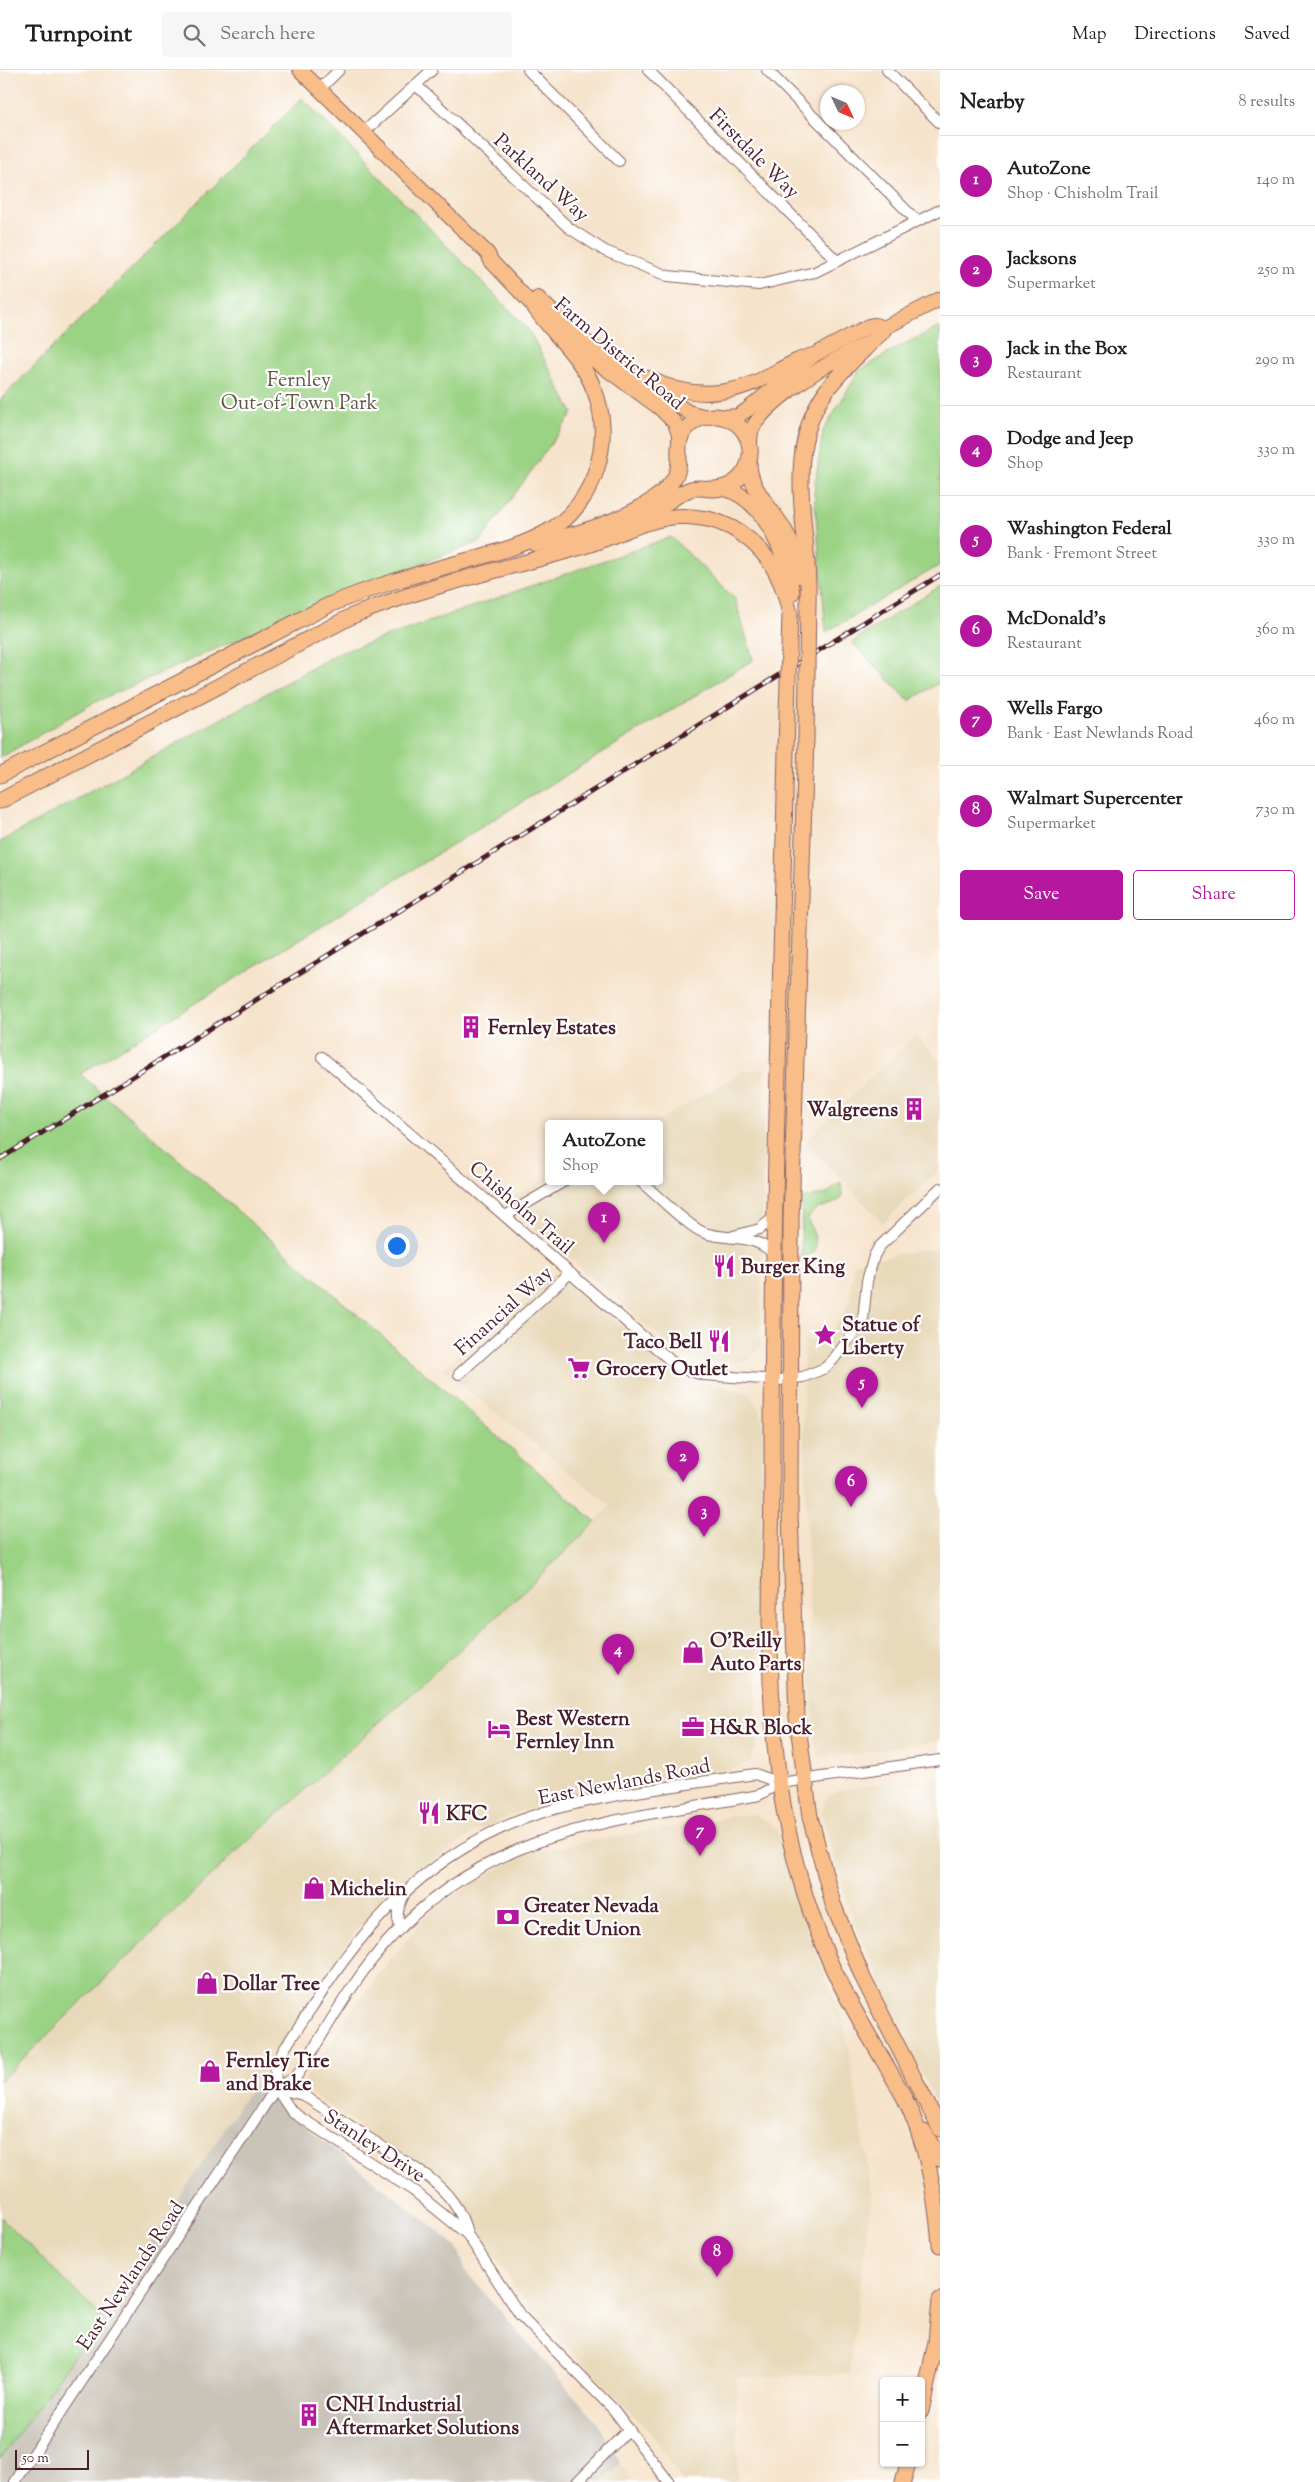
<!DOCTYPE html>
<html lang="en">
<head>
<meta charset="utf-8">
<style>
  :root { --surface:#fff; --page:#f6f6f6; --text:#202124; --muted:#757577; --line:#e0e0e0; --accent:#b5179e }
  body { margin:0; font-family:"Sorts Mill Goudy",serif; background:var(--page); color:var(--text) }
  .controls { position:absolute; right:15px; bottom:15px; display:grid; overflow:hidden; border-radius:5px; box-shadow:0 1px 4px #0004 }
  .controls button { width:45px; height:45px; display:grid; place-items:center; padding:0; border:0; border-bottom:1px solid var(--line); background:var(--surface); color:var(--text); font:25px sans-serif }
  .compass { position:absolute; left:820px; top:15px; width:45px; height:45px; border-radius:50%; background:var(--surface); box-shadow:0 1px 4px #0004; rotate:134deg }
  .scale { position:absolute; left:15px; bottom:12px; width:74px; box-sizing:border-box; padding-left:5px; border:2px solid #4a1f2b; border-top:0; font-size:14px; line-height:18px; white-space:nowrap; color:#4a1f2b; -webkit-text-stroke:4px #fff; paint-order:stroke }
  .you { position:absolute; left:396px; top:1175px; width:18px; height:18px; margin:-12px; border:4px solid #fff; border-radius:50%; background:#1a73e8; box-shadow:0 0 0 8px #1a73e833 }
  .badge { display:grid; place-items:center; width:32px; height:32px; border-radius:50%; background:var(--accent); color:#fff; font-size:16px; font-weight:700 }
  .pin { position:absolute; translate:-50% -41px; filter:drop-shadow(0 1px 2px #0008) }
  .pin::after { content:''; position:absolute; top:26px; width:18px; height:15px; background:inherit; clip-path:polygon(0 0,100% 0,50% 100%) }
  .popup { position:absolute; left:545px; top:1050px; width:118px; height:65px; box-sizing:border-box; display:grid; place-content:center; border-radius:5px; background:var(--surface); filter:drop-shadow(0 1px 4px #0005); font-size:16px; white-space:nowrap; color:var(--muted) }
  .popup b { font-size:19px; color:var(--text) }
  .popup::after { content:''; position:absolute; left:50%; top:100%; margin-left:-10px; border:10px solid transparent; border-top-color:var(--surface) }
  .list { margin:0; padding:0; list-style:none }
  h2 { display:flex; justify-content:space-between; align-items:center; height:65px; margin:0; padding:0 20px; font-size:21px }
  h2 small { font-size:16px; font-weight:400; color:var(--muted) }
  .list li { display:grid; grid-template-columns:32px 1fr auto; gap:15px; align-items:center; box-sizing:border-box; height:90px; padding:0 20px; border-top:1px solid var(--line) }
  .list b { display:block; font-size:19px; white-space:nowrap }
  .list p { margin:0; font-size:16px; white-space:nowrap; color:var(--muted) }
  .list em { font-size:16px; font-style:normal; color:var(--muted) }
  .actions { display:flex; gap:10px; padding:15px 20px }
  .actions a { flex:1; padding:11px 0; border:1px solid var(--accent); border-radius:5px; text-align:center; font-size:18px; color:var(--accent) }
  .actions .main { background:var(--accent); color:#fff }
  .icon { flex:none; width:28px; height:28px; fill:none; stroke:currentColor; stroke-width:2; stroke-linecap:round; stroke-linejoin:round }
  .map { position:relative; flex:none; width:940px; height:2412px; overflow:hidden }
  header { display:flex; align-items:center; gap:30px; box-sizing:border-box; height:70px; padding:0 25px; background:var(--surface); border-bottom:1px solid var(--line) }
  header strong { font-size:24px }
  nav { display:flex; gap:28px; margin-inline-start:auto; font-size:18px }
  .search { width:350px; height:45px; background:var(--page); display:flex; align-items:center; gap:12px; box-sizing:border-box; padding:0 18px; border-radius:5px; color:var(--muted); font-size:19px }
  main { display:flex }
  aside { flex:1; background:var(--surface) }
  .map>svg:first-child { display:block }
</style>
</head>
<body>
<header>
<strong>Turnpoint</strong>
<div class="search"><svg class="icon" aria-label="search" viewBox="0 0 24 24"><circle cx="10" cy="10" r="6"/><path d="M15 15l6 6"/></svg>Search here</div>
<nav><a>Map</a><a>Directions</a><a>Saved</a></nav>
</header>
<main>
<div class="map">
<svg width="940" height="2412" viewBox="0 0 940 2412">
  <rect width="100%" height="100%" fill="#fff"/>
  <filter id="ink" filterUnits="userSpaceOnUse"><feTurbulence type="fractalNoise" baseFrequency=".02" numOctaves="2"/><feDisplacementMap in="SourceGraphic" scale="10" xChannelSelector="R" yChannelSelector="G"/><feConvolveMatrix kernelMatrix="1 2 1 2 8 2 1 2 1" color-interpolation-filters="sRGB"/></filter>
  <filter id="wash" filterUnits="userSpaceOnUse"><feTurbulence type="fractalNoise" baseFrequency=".0096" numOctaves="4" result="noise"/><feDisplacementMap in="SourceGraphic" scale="20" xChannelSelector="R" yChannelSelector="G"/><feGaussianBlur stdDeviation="1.12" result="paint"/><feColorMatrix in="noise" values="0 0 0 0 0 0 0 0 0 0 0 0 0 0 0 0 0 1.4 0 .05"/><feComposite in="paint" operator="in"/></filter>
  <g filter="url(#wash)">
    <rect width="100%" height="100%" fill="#f6e3cb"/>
    <!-- built -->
    <g fill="#e8d9ba">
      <path d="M916,965L940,991V1099L883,1153L805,1071Z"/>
      <path d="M765,999L760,1278L747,1291L743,1292H708L692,1289L677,1281L532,1156L510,1129L549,1107V1112H659V1054H653L746,1000Z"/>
      <path d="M940,1179V1671L832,1687L820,1686L815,1676L813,1661L803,1332L804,1269L818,1272L838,1253L849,1232L854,1193L921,1180Z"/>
      <path d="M557,1201L675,1303L748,1323L760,1339L763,1354L756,1674L751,1691L737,1697L523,1741L478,1760L431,1792L389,1825L356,1860L327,1904L102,2247L0,2147V2011L226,1791L522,1523L611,1436L442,1299Z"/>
      <path d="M940,1706V2044L850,1842L822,1744L826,1728L839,1720Z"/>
      <path d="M739,1745H754L768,1751L777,1760L803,1852L844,1952L872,2123L849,2304L736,2307L738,2412H682L654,2366L528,2237L454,2121L300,2017L374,1910L421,1852L437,1837L478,1809L531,1782Z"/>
      <path d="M620,2392L633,2412H603Z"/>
    </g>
    <!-- industrial -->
    <path fill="#c9c3b8" d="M253,2015L457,2176L466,2202L597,2352L620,2392L603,2412H0V2389L102,2247Z"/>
    <!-- green -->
    <g fill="#9bd385" stroke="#727958">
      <path d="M302,28L528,259L573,343L480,472L361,515L93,633L0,688V330Z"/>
      <path d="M940,257V495L826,562L814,422L823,361L859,301L902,275Z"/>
      <path d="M671,467L735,529L753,590L80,1004L596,1452L522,1523L226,1791L0,2011V772L337,584Z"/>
      <path d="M940,516V612L909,631L852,572Z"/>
      <path d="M841,1112L842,1128C831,1139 814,1133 808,1150C812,1162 819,1169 814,1182L801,1189L802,1129L826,1124Z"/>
      <path d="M0,2147L102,2247L0,2389Z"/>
    </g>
  </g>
  <g filter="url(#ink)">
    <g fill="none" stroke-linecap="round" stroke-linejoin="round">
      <defs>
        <g id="minor">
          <path d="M528,0L619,91"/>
          <path d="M648,0L837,191"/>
          <path d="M767,0L917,151"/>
          <path d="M887,0L940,53"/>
          <path d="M417,16L569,158L605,181L668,206L759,215L815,202L940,140"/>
          <path d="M320,19L339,0"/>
          <path d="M364,62L432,0"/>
          <path d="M322,987L678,1297L703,1305L779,1310L803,1307L825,1298L833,1290L863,1250L867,1211L874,1186L879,1177L940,1118"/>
          <path d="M641,1112C655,1123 690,1159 705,1163C729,1171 755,1163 773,1184"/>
          <path d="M505,1146L563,1112"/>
          <path d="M733,1166L760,1159L774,1147"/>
          <path d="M459,1304L570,1203"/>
          <path d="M401,1858C395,1846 398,1837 404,1825"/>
          <path d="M276,2018C276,2011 275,2002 276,1995C278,1985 316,1932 324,1919C380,1833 456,1765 558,1738C622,1722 690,1714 755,1704L780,1713"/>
          <path d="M276,2018L292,2042L414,2121L467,2164L520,2245L613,2339L669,2412"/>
          <path d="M276,2018L303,2025L427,2106C447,2122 462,2139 467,2164"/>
          <path d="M15,2412L276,2018L296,2007C325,1962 351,1912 387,1872C491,1757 617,1751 759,1725L780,1713L940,1690"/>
          <path d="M577,2412L629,2359"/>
        </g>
        <g id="major">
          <path d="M300,0L488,184L491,191L542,245"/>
          <path d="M538,228L579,267L688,342L706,347"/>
          <path d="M562,263L594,290L660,338L675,353L679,365V371"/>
          <path d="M649,308C689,329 729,327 768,306C783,298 798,288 814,285"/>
          <path d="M725,347L738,346L747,340L814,285L869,256L875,255L884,258"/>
          <path d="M750,374C750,369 750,364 752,359C764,334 821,297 846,284C858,277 874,272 883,262L884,258L940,229"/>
        </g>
        <g id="highway">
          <path d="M749,393C749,421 776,442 787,465C794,478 797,492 801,506"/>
          <path d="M722,418C765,427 786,484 792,523"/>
          <path d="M536,474C575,465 657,443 676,405C684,387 671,371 690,355C701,345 719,343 732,351C742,356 749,367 750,378C752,400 736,418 714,419C705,419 697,416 688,420C673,427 657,439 643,449"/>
          <path d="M808,532C811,460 781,385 826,321C840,301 859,285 876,268"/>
          <path d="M806,668L791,1150L790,1443L797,1648L810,1747L833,1834L863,1908L940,2059"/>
          <path d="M786,680C781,918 772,1156 772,1394C772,1500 764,1610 780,1716C789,1775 806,1837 830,1892C851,1940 880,1982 904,2027C927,2072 936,2125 940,2175"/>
          <path d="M0,705L329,535C371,517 414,505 458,493C489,484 519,478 547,462C597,434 615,367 593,317C581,287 553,264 535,238"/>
          <path d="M0,731L352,546C427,515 507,499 584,476C612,468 638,452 666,448C680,445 694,447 708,449C739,456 768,481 780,511C785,521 787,533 790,543"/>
          <path d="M924,2062L940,2089"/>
          <path d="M921,2341L936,2272L940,2230"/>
          <path d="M903,2412L908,2393"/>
        </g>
      </defs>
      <!-- minor casing -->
      <use href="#minor" stroke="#866463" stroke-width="12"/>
      <!-- major casing -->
      <use href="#major" stroke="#866463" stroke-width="16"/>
      <!-- highway casing -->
      <use href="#highway" stroke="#866463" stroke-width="17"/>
      <!-- minor -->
      <use href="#minor" stroke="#fff" stroke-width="10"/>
      <!-- major -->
      <use href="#major" stroke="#f8bd89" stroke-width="14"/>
      <!-- highway -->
      <use href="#highway" stroke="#f8bd89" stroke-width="15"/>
      <defs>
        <path id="rail" d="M0,1089L940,505"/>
      </defs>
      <!-- rail casing -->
      <use href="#rail" stroke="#4a1f2b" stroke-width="5"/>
      <!-- rail -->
      <use href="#rail" stroke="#fff" stroke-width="3" stroke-dasharray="9" stroke-linecap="butt"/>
      <defs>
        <g id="highway-bridge">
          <path d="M806,668L808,532"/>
          <path d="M786,680L790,543"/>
        </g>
      </defs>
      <!-- highway-bridge casing -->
      <use href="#highway-bridge" stroke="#866463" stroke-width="17" stroke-linecap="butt"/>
      <!-- highway-bridge -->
      <use href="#highway-bridge" stroke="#f8bd89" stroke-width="15"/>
    </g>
  </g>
  <!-- icons -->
  <defs>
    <symbol id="building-bare" viewBox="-9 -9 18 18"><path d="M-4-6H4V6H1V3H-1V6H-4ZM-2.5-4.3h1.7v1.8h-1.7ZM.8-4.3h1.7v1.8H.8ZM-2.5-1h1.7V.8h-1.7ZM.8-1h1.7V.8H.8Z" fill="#b5179e" stroke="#fff" stroke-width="2.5" paint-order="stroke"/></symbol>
    <symbol id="restaurant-bare" viewBox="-9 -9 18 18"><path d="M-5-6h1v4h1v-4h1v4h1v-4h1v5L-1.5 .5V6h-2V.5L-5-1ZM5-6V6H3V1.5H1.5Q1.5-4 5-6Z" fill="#b5179e" stroke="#fff" stroke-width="2.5" paint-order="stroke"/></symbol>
    <symbol id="sight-bare" viewBox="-9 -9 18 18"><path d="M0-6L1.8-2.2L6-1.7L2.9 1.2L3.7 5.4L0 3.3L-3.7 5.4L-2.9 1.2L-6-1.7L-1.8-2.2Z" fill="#b5179e" stroke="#fff" stroke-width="2.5" paint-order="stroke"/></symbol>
    <symbol id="supermarket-bare" viewBox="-9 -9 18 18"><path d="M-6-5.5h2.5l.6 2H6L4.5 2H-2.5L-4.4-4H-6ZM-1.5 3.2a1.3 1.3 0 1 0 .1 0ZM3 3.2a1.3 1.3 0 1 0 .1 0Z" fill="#b5179e" stroke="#fff" stroke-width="2.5" paint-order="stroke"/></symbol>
    <symbol id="shop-bare" viewBox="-9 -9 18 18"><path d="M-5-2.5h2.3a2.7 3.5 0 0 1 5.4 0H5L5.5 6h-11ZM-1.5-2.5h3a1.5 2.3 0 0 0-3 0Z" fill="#b5179e" stroke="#fff" stroke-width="2.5" paint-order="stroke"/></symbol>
    <symbol id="office-bare" viewBox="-9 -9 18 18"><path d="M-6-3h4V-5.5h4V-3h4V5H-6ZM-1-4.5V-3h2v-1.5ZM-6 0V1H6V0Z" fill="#b5179e" stroke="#fff" stroke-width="2.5" paint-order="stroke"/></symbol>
    <symbol id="hotel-bare" viewBox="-9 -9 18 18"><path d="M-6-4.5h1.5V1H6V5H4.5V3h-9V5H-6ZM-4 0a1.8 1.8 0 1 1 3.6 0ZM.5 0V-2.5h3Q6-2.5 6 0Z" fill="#b5179e" stroke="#fff" stroke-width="2.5" paint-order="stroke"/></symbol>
    <symbol id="bank-bare" viewBox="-9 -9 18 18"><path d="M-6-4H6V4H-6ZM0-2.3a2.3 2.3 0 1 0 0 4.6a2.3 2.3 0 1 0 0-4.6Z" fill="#b5179e" stroke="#fff" stroke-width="2.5" paint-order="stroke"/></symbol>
  </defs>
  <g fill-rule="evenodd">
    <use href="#building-bare" x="455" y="941" width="32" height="32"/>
    <use href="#building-bare" x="898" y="1023" width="32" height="32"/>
    <use href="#restaurant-bare" x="708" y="1180" width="32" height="32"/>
    <use href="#sight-bare" x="809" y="1249" width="32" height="32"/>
    <use href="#restaurant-bare" x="703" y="1255" width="32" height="32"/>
    <use href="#supermarket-bare" x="563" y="1282" width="32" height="32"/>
    <use href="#shop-bare" x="677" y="1566" width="32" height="32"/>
    <use href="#office-bare" x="677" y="1641" width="32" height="32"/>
    <use href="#hotel-bare" x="483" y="1643" width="32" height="32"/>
    <use href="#restaurant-bare" x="413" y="1727" width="32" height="32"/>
    <use href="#shop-bare" x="298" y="1802" width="32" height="32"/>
    <use href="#bank-bare" x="492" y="1831" width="32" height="32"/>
    <use href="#shop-bare" x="191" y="1897" width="32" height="32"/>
    <use href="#shop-bare" x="194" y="1985" width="32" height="32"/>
    <use href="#building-bare" x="293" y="2329" width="32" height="32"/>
  </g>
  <g text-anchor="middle" stroke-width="4.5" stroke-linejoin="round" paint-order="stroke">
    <!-- street labels -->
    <g font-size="20" fill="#4a1f2b" stroke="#fff">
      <text transform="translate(755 83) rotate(45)" y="7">Firstdale Way</text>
      <text transform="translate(542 107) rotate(42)" y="7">Parkland Way</text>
      <text transform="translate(620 283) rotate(40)" y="7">Farm District Road</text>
      <text transform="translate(522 1137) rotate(41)" y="7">Chisholm Trail</text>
      <text transform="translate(503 1240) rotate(-42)" y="7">Financial Way</text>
      <text transform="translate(624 1711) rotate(-11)" y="7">East Newlands Road</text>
      <text transform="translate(375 2075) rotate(33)" y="7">Stanley Drive</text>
      <text transform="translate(130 2205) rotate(-56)" y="7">East Newlands Road</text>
    </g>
    <!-- park labels -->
    <g font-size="20" fill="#625546" stroke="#fff">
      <text x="299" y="316">Fernley<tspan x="299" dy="23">Out-of-Town Park</tspan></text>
    </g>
    <!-- poi labels -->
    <g font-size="20" font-weight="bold" fill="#4a1f2b" stroke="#fff" text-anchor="start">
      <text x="488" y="964">Fernley Estates</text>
      <text x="898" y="1046" text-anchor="end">Walgreens</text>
      <text x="741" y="1203">Burger King</text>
      <text x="842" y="1261">Statue of<tspan x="842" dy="23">Liberty</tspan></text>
      <text x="702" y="1278" text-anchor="end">Taco Bell</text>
      <text x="596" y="1305">Grocery Outlet</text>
      <text x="710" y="1577">O'Reilly<tspan x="710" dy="23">Auto Parts</tspan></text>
      <text x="516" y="1655">Best Western<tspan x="516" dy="23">Fernley Inn</tspan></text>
      <text x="710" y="1664">H&amp;R Block</text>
      <text x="446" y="1750">KFC</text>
      <text x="330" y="1825">Michelin</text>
      <text x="524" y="1842">Greater Nevada<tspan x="524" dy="23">Credit Union</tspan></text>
      <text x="223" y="1920">Dollar Tree</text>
      <text x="226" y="1997">Fernley Tire<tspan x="226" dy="23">and Brake</tspan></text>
      <text x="326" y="2341">CNH Industrial<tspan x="326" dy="23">Aftermarket Solutions</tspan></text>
    </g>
  </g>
</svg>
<div class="controls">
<button>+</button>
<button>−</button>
</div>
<svg class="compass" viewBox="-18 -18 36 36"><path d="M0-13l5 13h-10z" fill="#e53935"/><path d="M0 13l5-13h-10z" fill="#757577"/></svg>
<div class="scale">50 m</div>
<div class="you"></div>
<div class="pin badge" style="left:604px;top:1173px">1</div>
<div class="popup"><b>AutoZone</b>Shop</div>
<div class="pin badge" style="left:683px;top:1412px">2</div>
<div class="pin badge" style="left:704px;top:1467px">3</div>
<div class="pin badge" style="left:618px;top:1605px">4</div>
<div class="pin badge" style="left:862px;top:1338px">5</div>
<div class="pin badge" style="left:851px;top:1437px">6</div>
<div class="pin badge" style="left:700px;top:1786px">7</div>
<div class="pin badge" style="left:717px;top:2207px">8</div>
</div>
<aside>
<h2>Nearby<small>8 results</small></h2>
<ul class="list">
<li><span class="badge">1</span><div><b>AutoZone</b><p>Shop · Chisholm Trail</p></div><em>140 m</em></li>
<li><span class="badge">2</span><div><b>Jacksons</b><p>Supermarket</p></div><em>250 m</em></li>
<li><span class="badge">3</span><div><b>Jack in the Box</b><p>Restaurant</p></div><em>290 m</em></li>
<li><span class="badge">4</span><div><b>Dodge and Jeep</b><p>Shop</p></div><em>330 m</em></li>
<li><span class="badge">5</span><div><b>Washington Federal</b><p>Bank · Fremont Street</p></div><em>330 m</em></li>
<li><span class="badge">6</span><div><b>McDonald's</b><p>Restaurant</p></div><em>360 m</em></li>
<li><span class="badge">7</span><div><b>Wells Fargo</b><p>Bank · East Newlands Road</p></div><em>460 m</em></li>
<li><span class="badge">8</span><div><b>Walmart Supercenter</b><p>Supermarket</p></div><em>730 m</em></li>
</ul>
<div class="actions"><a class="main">Save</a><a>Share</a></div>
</aside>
</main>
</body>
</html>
